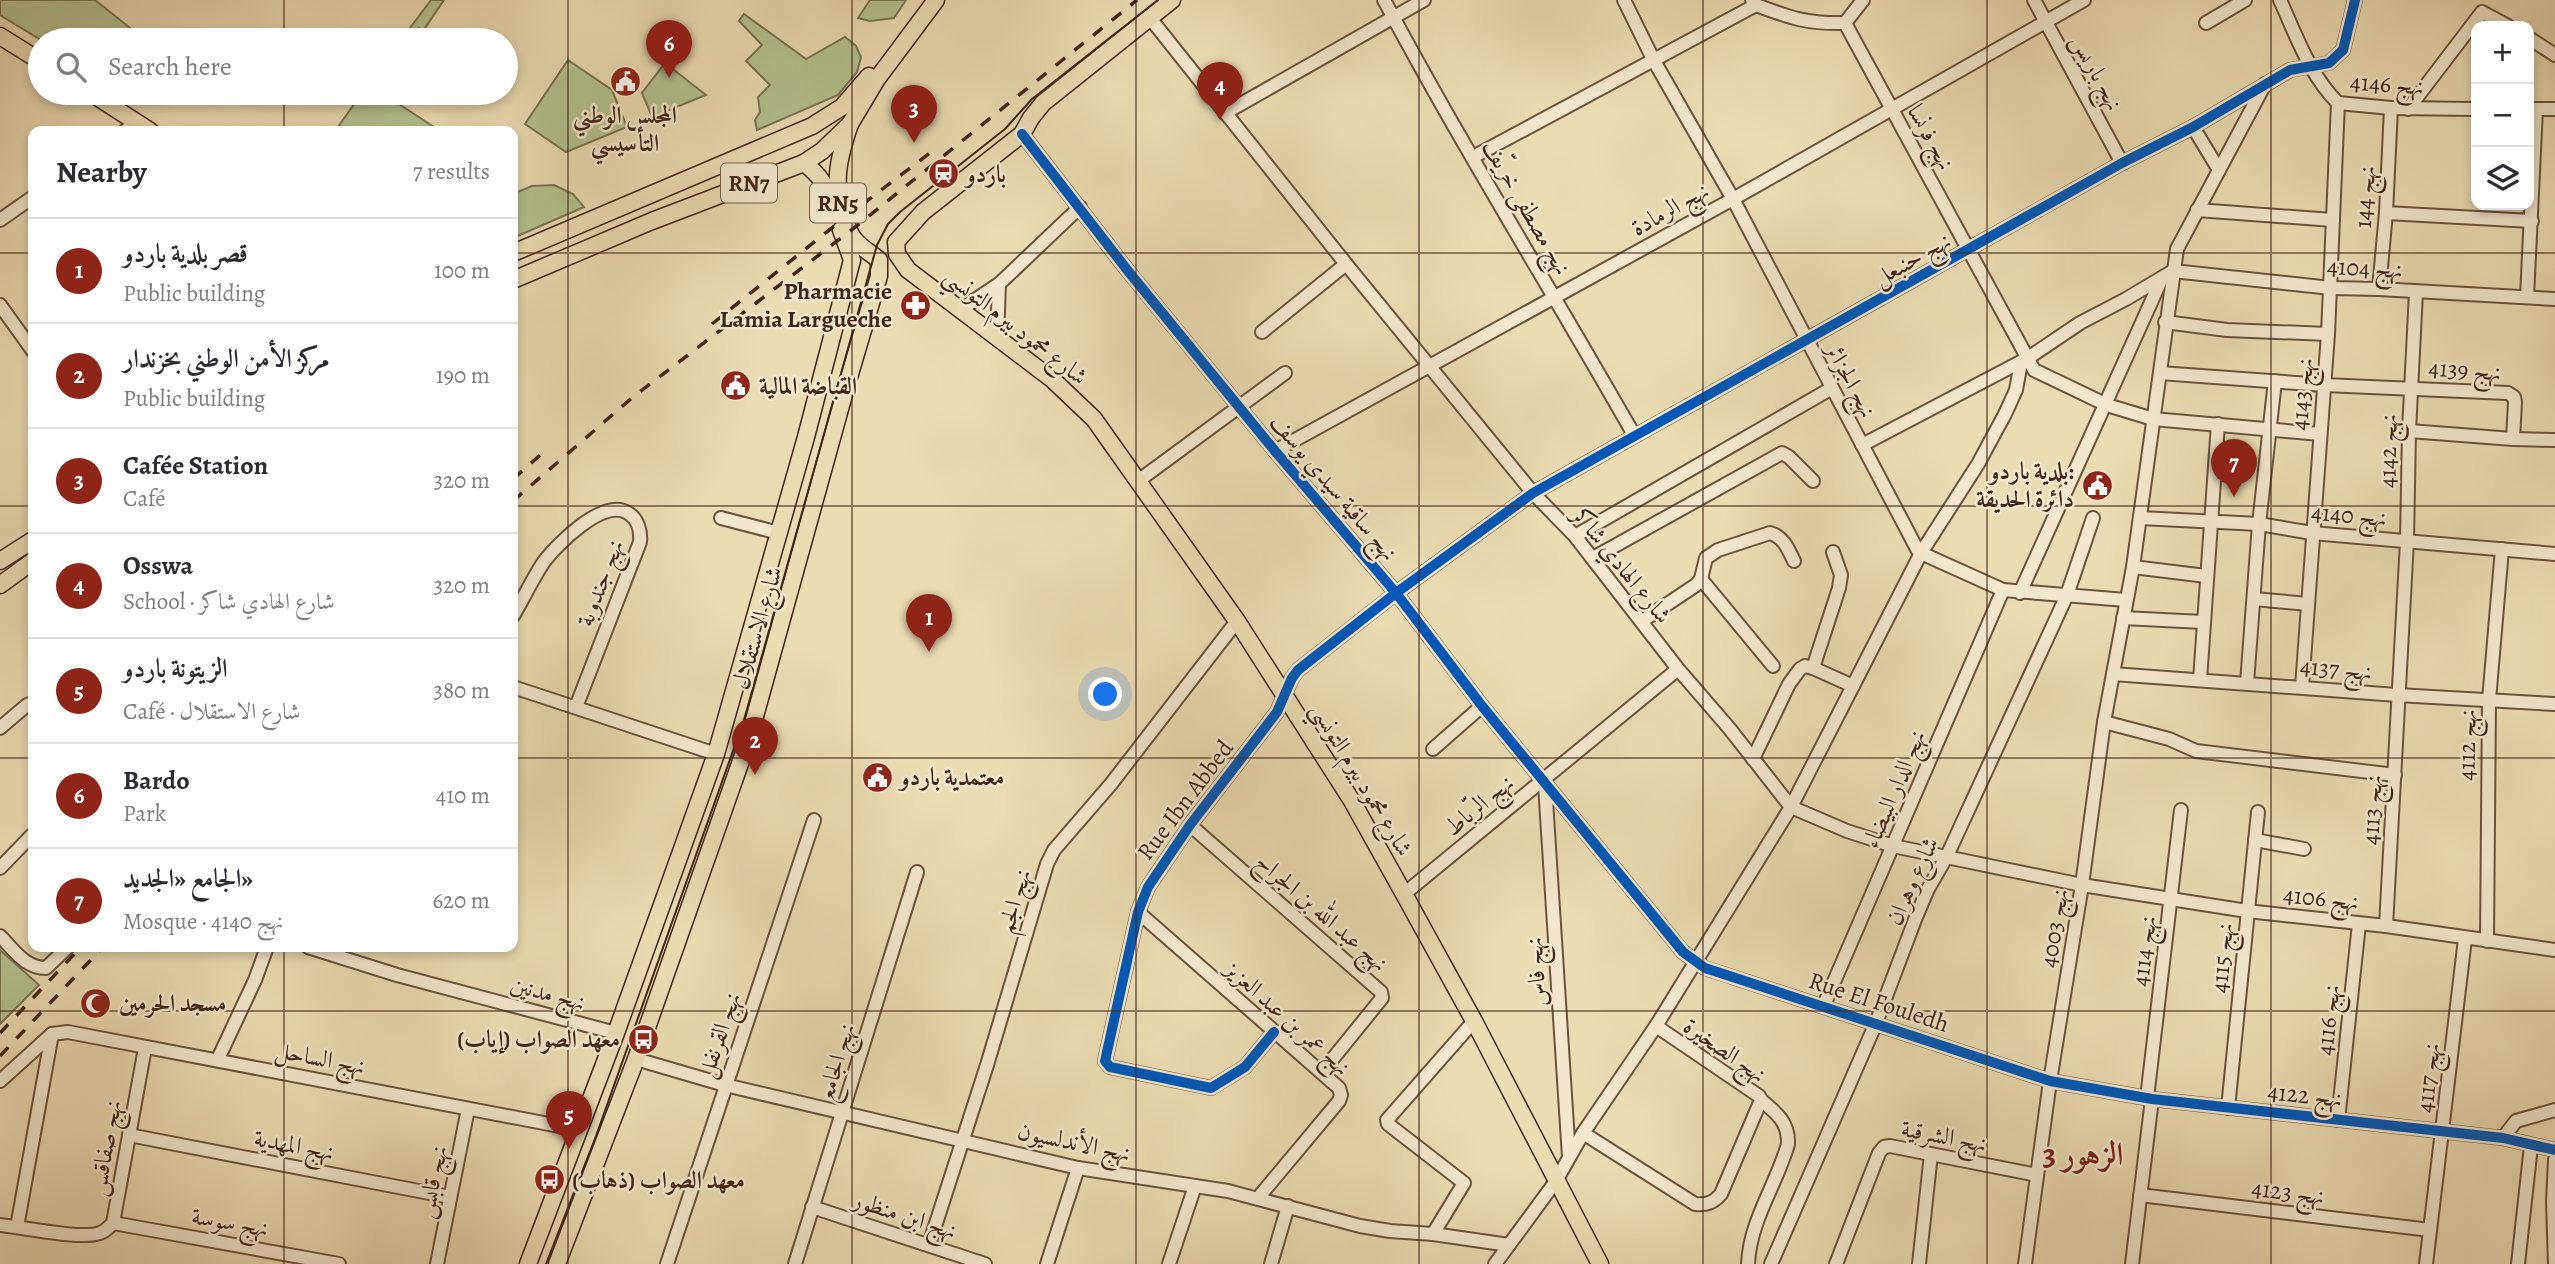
<!DOCTYPE html>
<html lang="en">
<head>
<meta charset="utf-8">
<style>
  :root { --surface:#fff; --page:#f7f7f7; --text:#2b2b33; --muted:#7c7c81; --line:#e1e1e2; --accent:#8f2418 }
  body { margin:0; font-family:Alegreya,Amiri,serif; background:var(--page); color:var(--text) }
  .controls { position:absolute; right:21px; top:21px; display:grid; overflow:hidden; border-radius:14px; box-shadow:0 4px 10px #0003 }
  .controls button { width:63px; height:63px; display:grid; place-items:center; padding:0; border:0; border-bottom:2px solid var(--line); background:var(--surface); color:var(--text); font:35px sans-serif }
  .you { position:absolute; left:1106px; top:695px; width:24px; height:24px; margin:-18px; border:5px solid #fff; border-radius:50%; background:#1a73e8; box-shadow:0 0 0 10px #1a73e833 }
  .badge { display:grid; place-items:center; width:46px; height:46px; border-radius:50%; background:var(--accent); color:#fff; font-size:23px; font-weight:700 }
  .pin { position:absolute; translate:-50% -58px; filter:drop-shadow(0 2px 4px #0008) }
  .pin::after { content:''; position:absolute; top:37px; width:24px; height:21px; background:inherit; clip-path:polygon(0 0,100% 0,50% 100%) }
  .list { margin:0; padding:0; list-style:none }
  h2 { display:flex; justify-content:space-between; align-items:center; height:91px; margin:0; padding:0 28px; font-size:30px }
  h2 small { font-size:23px; font-weight:400; color:var(--muted) }
  .list li { display:grid; grid-template-columns:46px 1fr auto; gap:21px; align-items:center; box-sizing:border-box; height:105px; padding:0 28px; border-top:2px solid var(--line) }
  .list b { display:block; font-size:26px; white-space:nowrap }
  .list p { margin:0; font-size:23px; white-space:nowrap; color:var(--muted) }
  .list em { font-size:23px; font-style:normal; color:var(--muted) }
  .icon { flex:none; width:38px; height:38px; fill:none; stroke:currentColor; stroke-width:2; stroke-linecap:round; stroke-linejoin:round }
  .map { position:relative; flex:none; width:2555px; height:1264px; overflow:hidden }
  .search { position:absolute; background:var(--surface); box-shadow:0 4px 10px #0003; left:28px; top:28px; width:490px; height:77px; display:flex; align-items:center; gap:18px; box-sizing:border-box; padding:0 24px; border-radius:38px; color:var(--muted); font-size:26px }
  .panel { position:absolute; background:var(--surface); box-shadow:0 4px 10px #0003; left:28px; top:126px; width:490px; height:826px; border-radius:14px }
  .map>svg:first-child { display:block }
</style>
</head>
<body>
<div class="map">
<svg width="2555" height="1264" viewBox="0 0 2555 1264">
  <rect width="100%" height="100%" fill="#ecdcb4"/>
  <filter id="stains"><feTurbulence type="fractalNoise" baseFrequency=".00286" numOctaves="4"/><feColorMatrix values="0 0 0 0 .2 0 0 0 0 .09 0 0 0 0 .02 0 0 0 .5 -.17"/></filter>
  <radialGradient id="worn" r=".72"><stop offset=".6" stop-color="#630" stop-opacity="0"/><stop offset="1" stop-color="#630" stop-opacity=".3"/></radialGradient>
  <!-- green -->
  <g fill="#b3c290" stroke="#7a7454" stroke-width="2">
    <path d="M0,0H95L144,39L41,40L0,15Z"/>
    <path d="M431,0H444L423,31L419,28L410,40H401Z"/>
    <path d="M870,0H906L894,18L870,21L858,18Z"/>
    <path d="M744,14L806,59L845,37L856,46L861,57L857,72L838,95L757,130L755,120L760,112L758,97L770,85L746,61L762,45L739,21Z"/>
    <path d="M568,60L612,90L627,127L566,152L525,124Z"/>
    <path d="M665,63L706,95L652,117L642,93Z"/>
    <path d="M362,93H382L440,131H335Z"/>
    <path d="M554,185L573,194L584,207L513,238V194L532,186Z"/>
    <path d="M0,950L39,985L0,1024Z"/>
  </g>
  <g fill="none" stroke-linecap="round" stroke-linejoin="round">
    <defs>
      <g id="minor">
        <path d="M1384,0C1463,148 1551,289 1634,435"/>
        <path d="M1624,0L1653,59L1733,199L1917,549L1921,553L2003,590L2126,600"/>
        <path d="M1752,0L1756,5C1791,18 1807,24 1845,23"/>
        <path d="M2034,0L2122,163"/>
        <path d="M2280,0C2296,35 2310,76 2338,103L2391,108L2476,109"/>
        <path d="M1150,18L1346,264L1533,493L1575,536L1678,669L1729,728L1791,807L1847,831L1893,846L2082,885L2247,911L2386,926L2555,950"/>
        <path d="M1845,23L2034,370L2107,405L2153,419L2320,434"/>
        <path d="M1845,23L1863,0"/>
        <path d="M2206,23L2245,0"/>
        <path d="M2529,38L2555,55"/>
        <path d="M2408,109L2482,12L2508,26"/>
        <path d="M2529,109H2555"/>
        <path d="M1225,113L1424,0"/>
        <path d="M2193,127L2219,170"/>
        <path d="M125,131L136,122"/>
        <path d="M1022,134L1128,271L1275,451L1396,593L1482,706L1683,952L1705,968L2050,1081L2152,1099L2503,1138L2555,1150"/>
        <path d="M1473,157L1756,5"/>
        <path d="M2197,210L2333,220"/>
        <path d="M2386,213L2532,221"/>
        <path d="M0,220L33,197"/>
        <path d="M2379,289L2386,213L2391,108"/>
        <path d="M2527,297L2536,109"/>
        <path d="M0,305L33,351"/>
        <path d="M960,310L999,284L1080,207"/>
        <path d="M2165,322L2227,330L2328,334"/>
        <path d="M1262,332L1346,264"/>
        <path d="M997,337L999,284"/>
        <path d="M2160,373L2324,385L2508,393L2514,397L2515,402L2513,439"/>
        <path d="M2409,431L2513,439L2555,440"/>
        <path d="M1862,445L2028,358L2080,323L2126,299L2173,271L2331,288L2379,289L2555,299"/>
        <path d="M1275,451L1733,199L2084,0"/>
        <path d="M1138,481L1285,373"/>
        <path d="M721,518L779,533"/>
        <path d="M2140,518L2259,524L2312,533L2555,554"/>
        <path d="M1575,536L1832,388"/>
        <path d="M1593,558L1782,453L1789,457L1813,481"/>
        <path d="M2133,567L2206,576"/>
        <path d="M1701,579L1773,666"/>
        <path d="M2020,593L2162,278"/>
        <path d="M2254,599L2308,604"/>
        <path d="M513,616C523,599 532,580 543,563C556,545 604,497 628,513C638,519 641,531 640,542L576,707"/>
        <path d="M2123,618L2203,622"/>
        <path d="M1642,621L1696,585L1701,579L1706,558L1718,550L1770,533C1784,537 1788,549 1794,561"/>
        <path d="M1813,668L1839,588L1841,575L1833,552"/>
        <path d="M2113,674L2397,695L2555,704"/>
        <path d="M2200,680L2218,424"/>
        <path d="M2247,683L2259,524L2275,381"/>
        <path d="M513,687L716,754"/>
        <path d="M2302,687L2328,334L2338,103"/>
        <path d="M2104,722L2169,739L2196,751L2395,775"/>
        <path d="M0,728L27,705L33,703"/>
        <path d="M1433,749L1482,706"/>
        <path d="M1753,759L1789,684L1800,669L1805,666L1813,668L1853,686"/>
        <path d="M1545,785L1569,1157"/>
        <path d="M1190,825L1381,992L1382,998L1322,1072"/>
        <path d="M2255,840L2304,849"/>
        <path d="M0,868L33,834"/>
        <path d="M1404,894L1678,669"/>
        <path d="M1138,912L1339,1088L1341,1095L1339,1101L1258,1198"/>
        <path d="M2386,926L2407,541L2409,431L2416,292"/>
        <path d="M0,936C14,950 25,968 46,968L68,947"/>
        <path d="M2487,941L2489,700L2502,549"/>
        <path d="M308,947L397,975L616,1033"/>
        <path d="M1824,1005L2003,590"/>
        <path d="M1274,1032L1245,1067L1211,1088L1110,1067L1105,1061L1138,912L1148,887L1190,825L1277,712L1292,678L1298,670L1396,593L1533,493L2122,163L2193,127L2290,70L2329,63L2343,50L2355,0"/>
        <path d="M52,1034L68,1032L580,1130"/>
        <path d="M218,1059L255,980L267,947"/>
        <path d="M636,1059L725,1085L1078,1168L1228,1191L1360,1226L1390,1231L1433,1234L1509,1245"/>
        <path d="M0,1081L52,1034"/>
        <path d="M2147,1098L2181,810"/>
        <path d="M2228,1108L2258,812"/>
        <path d="M2338,1120L2359,924"/>
        <path d="M1583,1133L1695,1204C1707,1205 1713,1203 1721,1194L1761,1100L1759,1096L1656,1026"/>
        <path d="M129,1135L450,1197"/>
        <path d="M2503,1138L2516,1121L2555,1110"/>
        <path d="M2140,1195L2430,1230"/>
        <path d="M812,1207L985,1264"/>
        <path d="M113,1223L339,1264"/>
        <path d="M0,1225C22,1227 82,1240 100,1233C106,1231 109,1227 113,1223L145,1048"/>
        <path d="M17,1227L52,1034"/>
        <path d="M1433,1234L1464,1183L1388,1124L1387,1120L1474,1021"/>
        <path d="M929,1245L987,1065L1047,864L1054,850L1111,784L1237,621"/>
        <path d="M437,1264L468,1109"/>
        <path d="M667,1264L814,820"/>
        <path d="M795,1264L917,872"/>
        <path d="M1047,1264L1078,1168"/>
        <path d="M1169,1264L1195,1186"/>
        <path d="M1271,1264L1288,1206"/>
        <path d="M1495,1264L1556,1181L1583,1133L1656,1026L1791,807L1921,553L1978,464L2005,414L2016,390L2021,362"/>
        <path d="M1748,1264C1750,1220 1776,1186 1788,1144C1789,1123 1777,1113 1761,1100"/>
        <path d="M1771,1264L1876,1023L1916,917L1928,889L1947,856L2067,595L2093,518"/>
        <path d="M1836,1264L1879,1153L1884,1147L1890,1146L2037,1175"/>
        <path d="M1919,1264L1931,1154"/>
        <path d="M2025,1264L2050,1081L2082,885L2104,722L2133,567L2177,249L2265,84"/>
        <path d="M2132,1264L2152,1099"/>
        <path d="M2426,1264L2465,939"/>
        <path d="M2518,1264L2531,1146"/>
        <path d="M2555,1264L2553,1202L2555,1160"/>
      </g>
      <g id="major">
        <path d="M1172,0L1043,103L1031,118L1022,134L923,212L896,242L897,254L908,270L1053,380L1094,419L1237,621L1352,801L1404,894L1474,1021L1600,1264"/>
        <path d="M0,36L40,61"/>
        <path d="M91,93L150,131"/>
        <path d="M804,163C821,176 826,185 832,206"/>
        <path d="M513,253L812,126L842,107L869,76"/>
        <path d="M513,280L652,221L804,163L822,151L850,124L877,79L936,0"/>
        <path d="M0,561L33,540"/>
        <path d="M0,585L33,561"/>
        <path d="M528,1264L616,1033L716,754L806,437L852,260L841,230"/>
        <path d="M557,1264L636,1059L749,738L845,391L879,276V260C871,253 861,248 854,239C849,233 848,227 845,220C832,185 838,159 850,124"/>
      </g>
    </defs>
    <!-- minor casing -->
    <use href="#minor" stroke="#6c533e" stroke-width="16"/>
    <!-- major casing -->
    <use href="#major" stroke="#412517" stroke-width="19"/>
    <!-- minor -->
    <use href="#minor" stroke="#f3e8ce" stroke-width="12"/>
    <!-- major -->
    <use href="#major" stroke="#ecdcb4" stroke-width="16"/>
    <!-- tram -->
    <path stroke="#412517" stroke-width="2" d="M546,1264L596,1136L744,720L877,245L888,224L900,212L1005,129L1032,99L1158,0"/>
    <!-- rail -->
    <g stroke="#412517" stroke-width="3.5" stroke-dasharray="12 12" stroke-linecap="butt">
      <path d="M712,324L838,223L935,149"/>
      <path d="M513,479L546,450"/>
      <path d="M513,501L633,397L849,232L1137,0"/>
      <path d="M0,1033L81,947"/>
      <path d="M0,1056L103,947"/>
    </g>
    <defs>
      <g id="cycleway">
        <path d="M1022,134L1128,271L1275,451L1396,593L1482,706L1683,952L1705,968L2050,1081L2152,1099L2503,1138L2555,1150"/>
        <path d="M1274,1032L1245,1067L1211,1088L1110,1067L1105,1061L1138,912L1148,887L1190,825L1277,712L1292,678L1298,670L1396,593L1533,493L2122,163L2193,127L2290,70L2329,63L2343,50L2355,0"/>
      </g>
    </defs>
    <!-- cycleway casing -->
    <use href="#cycleway" stroke="#f3e8ce" stroke-width="15"/>
    <!-- cycleway -->
    <use href="#cycleway" stroke="#0057b8" stroke-width="10"/>
  </g>
  <!-- grid -->
  <path fill="none" stroke="#412517" stroke-width="2" stroke-opacity="0.55" d="M284,0V40M568,0V1264M852,0V1264M1136,0V1264M1419,0V1264M1703,0V1264M1987,0V1264M2271,0V1264M284,93V131M0,253H33M513,253H2555M0,506H33M513,506H2555M0,758H33M513,758H2555M284,947V1264M0,1011H2555"/>
  <!-- icons -->
  <defs>
    <symbol id="civic-disc" viewBox="-11 -11 22 22"><circle r="9.5" fill="#8f2418" stroke="#f3e8ce"/><path d="M-.6-6.5H3V-4.5H.6V-3L4-1V1h2V6H-6V1h2V-1L-.6-3ZM-1.2 2.5V6h2.4V2.5Z" fill="#fff"/></symbol>
    <symbol id="station-disc" viewBox="-11 -11 22 22"><circle r="9.5" fill="#8f2418" stroke="#f3e8ce"/><path d="M-3-6H3Q5-6 5-4V2Q5 4 3 4L4.5 6H3L1.5 4h-3L-3 6H-4.5L-3 4Q-5 4-5 2V-4Q-5-6-3-6ZM-3.5-4v3h7v-3ZM-3.5 1v1.5H-2V1ZM2 1v1.5H3.5V1Z" fill="#fff"/></symbol>
    <symbol id="pharmacy-disc" viewBox="-11 -11 22 22"><circle r="9.5" fill="#8f2418" stroke="#f3e8ce"/><path d="M-2-6h4v4h4v4h-4v4h-4v-4h-4v-4h4Z" fill="#fff"/></symbol>
    <symbol id="mosque-disc" viewBox="-11 -11 22 22"><circle r="9.5" fill="#8f2418" stroke="#f3e8ce"/><path d="M3.5-4.9A6 6 0 1 0 3.5 4.9A5 5 0 1 1 3.5-4.9Z" fill="#fff"/></symbol>
    <symbol id="bus-disc" viewBox="-11 -11 22 22"><circle r="9.5" fill="#8f2418" stroke="#f3e8ce"/><path d="M-5-6H5V4H4V6H2V4H-2V6H-4V4H-5ZM-3.5-4V0h7V-4ZM-3.5 1.2v1.5H-2V1.2ZM2 1.2v1.5H3.5V1.2Z" fill="#fff"/></symbol>
  </defs>
  <g fill-rule="evenodd">
    <use href="#civic-disc" x="608" y="64" width="35" height="35"/>
    <use href="#station-disc" x="926" y="156" width="35" height="35"/>
    <use href="#pharmacy-disc" x="898" y="288" width="35" height="35"/>
    <use href="#civic-disc" x="718" y="368" width="35" height="35"/>
    <use href="#civic-disc" x="2080" y="468" width="35" height="35"/>
    <use href="#civic-disc" x="860" y="760" width="35" height="35"/>
    <use href="#mosque-disc" x="78" y="986" width="35" height="35"/>
    <use href="#bus-disc" x="626" y="1022" width="35" height="35"/>
    <use href="#bus-disc" x="532" y="1162" width="35" height="35"/>
  </g>
  <g text-anchor="middle" stroke-width="5" stroke-linejoin="round" paint-order="stroke">
    <!-- shield labels -->
    <g fill="#f3e8ce" stroke="#76604e" stroke-width="2">
      <rect x="721" y="163.5" width="56" height="39" rx="5"/>
      <rect x="810" y="183.5" width="56" height="39" rx="5"/>
    </g>
    <g font-size="23" font-weight="bold" fill="#412517">
      <text x="749" y="191">RN7</text>
      <text x="838" y="211">RN5</text>
    </g>
    <!-- street labels -->
    <g font-size="24" fill="#412517" stroke="#f3e8ce">
      <text transform="translate(2097 72) rotate(62)" y="8">نهج باريس</text>
      <text transform="translate(2387 84) rotate(4)" y="8">نهج 4146</text>
      <text transform="translate(1931 137) rotate(61)" y="8">نهج فرنسا</text>
      <text transform="translate(2365 197) rotate(-86)" y="8">نهج 144</text>
      <text transform="translate(1527 207) rotate(60)" y="8">نهج مصطفى خريّف</text>
      <text transform="translate(1670 209) rotate(-29)" y="8">نهج الرمادة</text>
      <text transform="translate(1912 259) rotate(-29)" y="8">نهج حنبعل</text>
      <text transform="translate(2365 268) rotate(3)" y="8">نهج 4104</text>
      <text transform="translate(1016 326) rotate(38)" y="8">شارع محمود بيرم التونسي</text>
      <text transform="translate(2465 370) rotate(4)" y="8">نهج 4139</text>
      <text transform="translate(1851 380) rotate(62)" y="8">نهج الجزائر</text>
      <text transform="translate(2302 394) rotate(-85)" y="8">نهج 4143</text>
      <text transform="translate(2388 451) rotate(-89)" y="8">نهج 4142</text>
      <text transform="translate(1334 487) rotate(50)" y="8">نهج ساقية سيدي يوسف</text>
      <text transform="translate(2349 515) rotate(5)" y="8">نهج 4140</text>
      <text transform="translate(1622 565) rotate(51)" y="8">شارع الهادي شاكر</text>
      <text transform="translate(600 583) rotate(-69)" y="8">نهج جندوبة</text>
      <text transform="translate(757 628) rotate(-74)" y="8">شارع الاستقلال</text>
      <text transform="translate(2336 669) rotate(5)" y="8">نهج 4137</text>
      <text transform="translate(2467 745) rotate(-89)" y="8">نهج 4112</text>
      <text transform="translate(1362 779) rotate(59)" y="8">شارع محمود بيرم التونسي</text>
      <text transform="translate(1894 789) rotate(-67)" y="8">نهج الدار البيضاء</text>
      <text transform="translate(1185 800) rotate(-53)" y="8">Rue Ibn Abbed</text>
      <text transform="translate(1479 805) rotate(-39)" y="8">نهج الرّباط</text>
      <text transform="translate(2372 810) rotate(-87)" y="8">نهج 4113</text>
      <text transform="translate(1912 881) rotate(-65)" y="8">شارع وهران</text>
      <text transform="translate(2321 898) rotate(6)" y="8">نهج 4106</text>
      <text transform="translate(1014 901) rotate(-73)" y="8">نهج الجم</text>
      <text transform="translate(1322 912) rotate(41)" y="8">نهج عبد الله بن الجراح</text>
      <text transform="translate(2054 928) rotate(-81)" y="8">نهج 4003</text>
      <text transform="translate(2144 951) rotate(-83)" y="8">نهج 4114</text>
      <text transform="translate(2222 958) rotate(-85)" y="8">نهج 4115</text>
      <text transform="translate(1536 972) rotate(-94)" y="8">نهج فاس</text>
      <text transform="translate(548 993) rotate(15)" y="8">نهج مدنين</text>
      <text transform="translate(1879 1002) rotate(18)" y="8">Rue El Fouledh</text>
      <text transform="translate(1288 1018) rotate(42)" y="8">نهج عمر بن عبد العزيز</text>
      <text transform="translate(2328 1020) rotate(-84)" y="8">نهج 4116</text>
      <text transform="translate(719 1035) rotate(-71)" y="8">نهج القرنفل</text>
      <text transform="translate(1725 1050) rotate(35)" y="8">نهج الصخيرة</text>
      <text transform="translate(320 1058) rotate(11)" y="8">نهج الساحل</text>
      <text transform="translate(836 1062) rotate(-73)" y="8">نهج الجامع</text>
      <text transform="translate(2428 1078) rotate(-84)" y="8">نهج 4117</text>
      <text transform="translate(2305 1095) rotate(6)" y="8">نهج 4122</text>
      <text transform="translate(1944 1136) rotate(11)" y="8">نهج الشرقية</text>
      <text transform="translate(1074 1142) rotate(12)" y="8">نهج الأندلسيون</text>
      <text transform="translate(294 1145) rotate(11)" y="8">نهج المهدية</text>
      <text transform="translate(105 1148) rotate(-80)" y="8">نهج صفاقس</text>
      <text transform="translate(432 1182) rotate(-78)" y="8">نهج قابس</text>
      <text transform="translate(2288 1192) rotate(7)" y="8">نهج 4123</text>
      <text transform="translate(905 1215) rotate(18)" y="8">نهج ابن منظور</text>
      <text transform="translate(230 1222) rotate(10)" y="8">نهج سوسة</text>
    </g>
    <!-- poi labels -->
    <g font-size="24" font-weight="bold" fill="#412517" stroke="#f3e8ce" text-anchor="start">
      <text x="625" y="123" text-anchor="middle">المجلس الوطني<tspan x="625" dy="28">التأسيسي</tspan></text>
      <text x="966" y="182">باردو</text>
      <text x="892" y="299" text-anchor="end">Pharmacie<tspan x="892" dy="28">Lamia Largueche</tspan></text>
      <text x="759" y="394">القباضة المالية</text>
      <text x="2074" y="479" text-anchor="end">بلدية باردو:<tspan x="2074" dy="28">دائرة الحديقة</tspan></text>
      <text x="900" y="785">معتمدية باردو</text>
      <text x="119" y="1011">مسجد الحرمين</text>
      <text x="620" y="1047" text-anchor="end">معهد الصواب (إياب)</text>
      <text x="572" y="1188">معهد الصواب (ذهاب)</text>
    </g>
    <!-- district labels -->
    <g font-size="32" font-weight="bold" fill="#7a1f14" stroke="#f3e8ce">
      <text x="2083" y="1165">الزهور 3</text>
    </g>
  </g>
  <rect width="100%" height="100%" filter="url(#stains)"/>
  <rect width="100%" height="100%" fill="url(#worn)"/>
</svg>
<div class="controls">
<button>+</button>
<button>−</button>
<button><svg class="icon" aria-label="layers" viewBox="0 0 24 24"><path d="M12 4l9 5-9 5-9-5zM3 14l9 5 9-5"/></svg></button>
</div>
<div class="you"></div>
<div class="pin badge" style="left:929px;top:652px">1</div>
<div class="pin badge" style="left:755px;top:775px">2</div>
<div class="pin badge" style="left:914px;top:143px">3</div>
<div class="pin badge" style="left:1220px;top:120px">4</div>
<div class="pin badge" style="left:569px;top:1149px">5</div>
<div class="pin badge" style="left:669px;top:78px">6</div>
<div class="pin badge" style="left:2234px;top:497px">7</div>
<div class="search"><svg class="icon" aria-label="search" viewBox="0 0 24 24"><circle cx="10" cy="10" r="6"/><path d="M15 15l6 6"/></svg>Search here</div>
<section class="panel">
<h2>Nearby<small>7 results</small></h2>
<ul class="list">
<li><span class="badge">1</span><div><b>قصر بلدية باردو</b><p>Public building</p></div><em>100 m</em></li>
<li><span class="badge">2</span><div><b>مركز الأمن الوطني بخزندار</b><p>Public building</p></div><em>190 m</em></li>
<li><span class="badge">3</span><div><b>Cafée Station</b><p>Café</p></div><em>320 m</em></li>
<li><span class="badge">4</span><div><b>Osswa</b><p>School · شارع الهادي شاكر</p></div><em>320 m</em></li>
<li><span class="badge">5</span><div><b>الزيتونة باردو</b><p>Café · شارع الاستقلال</p></div><em>380 m</em></li>
<li><span class="badge">6</span><div><b>Bardo</b><p>Park</p></div><em>410 m</em></li>
<li><span class="badge">7</span><div><b>الجامع «الجديد»</b><p>Mosque · نهج 4140</p></div><em>620 m</em></li>
</ul>
</section>
</div>
</body>
</html>
